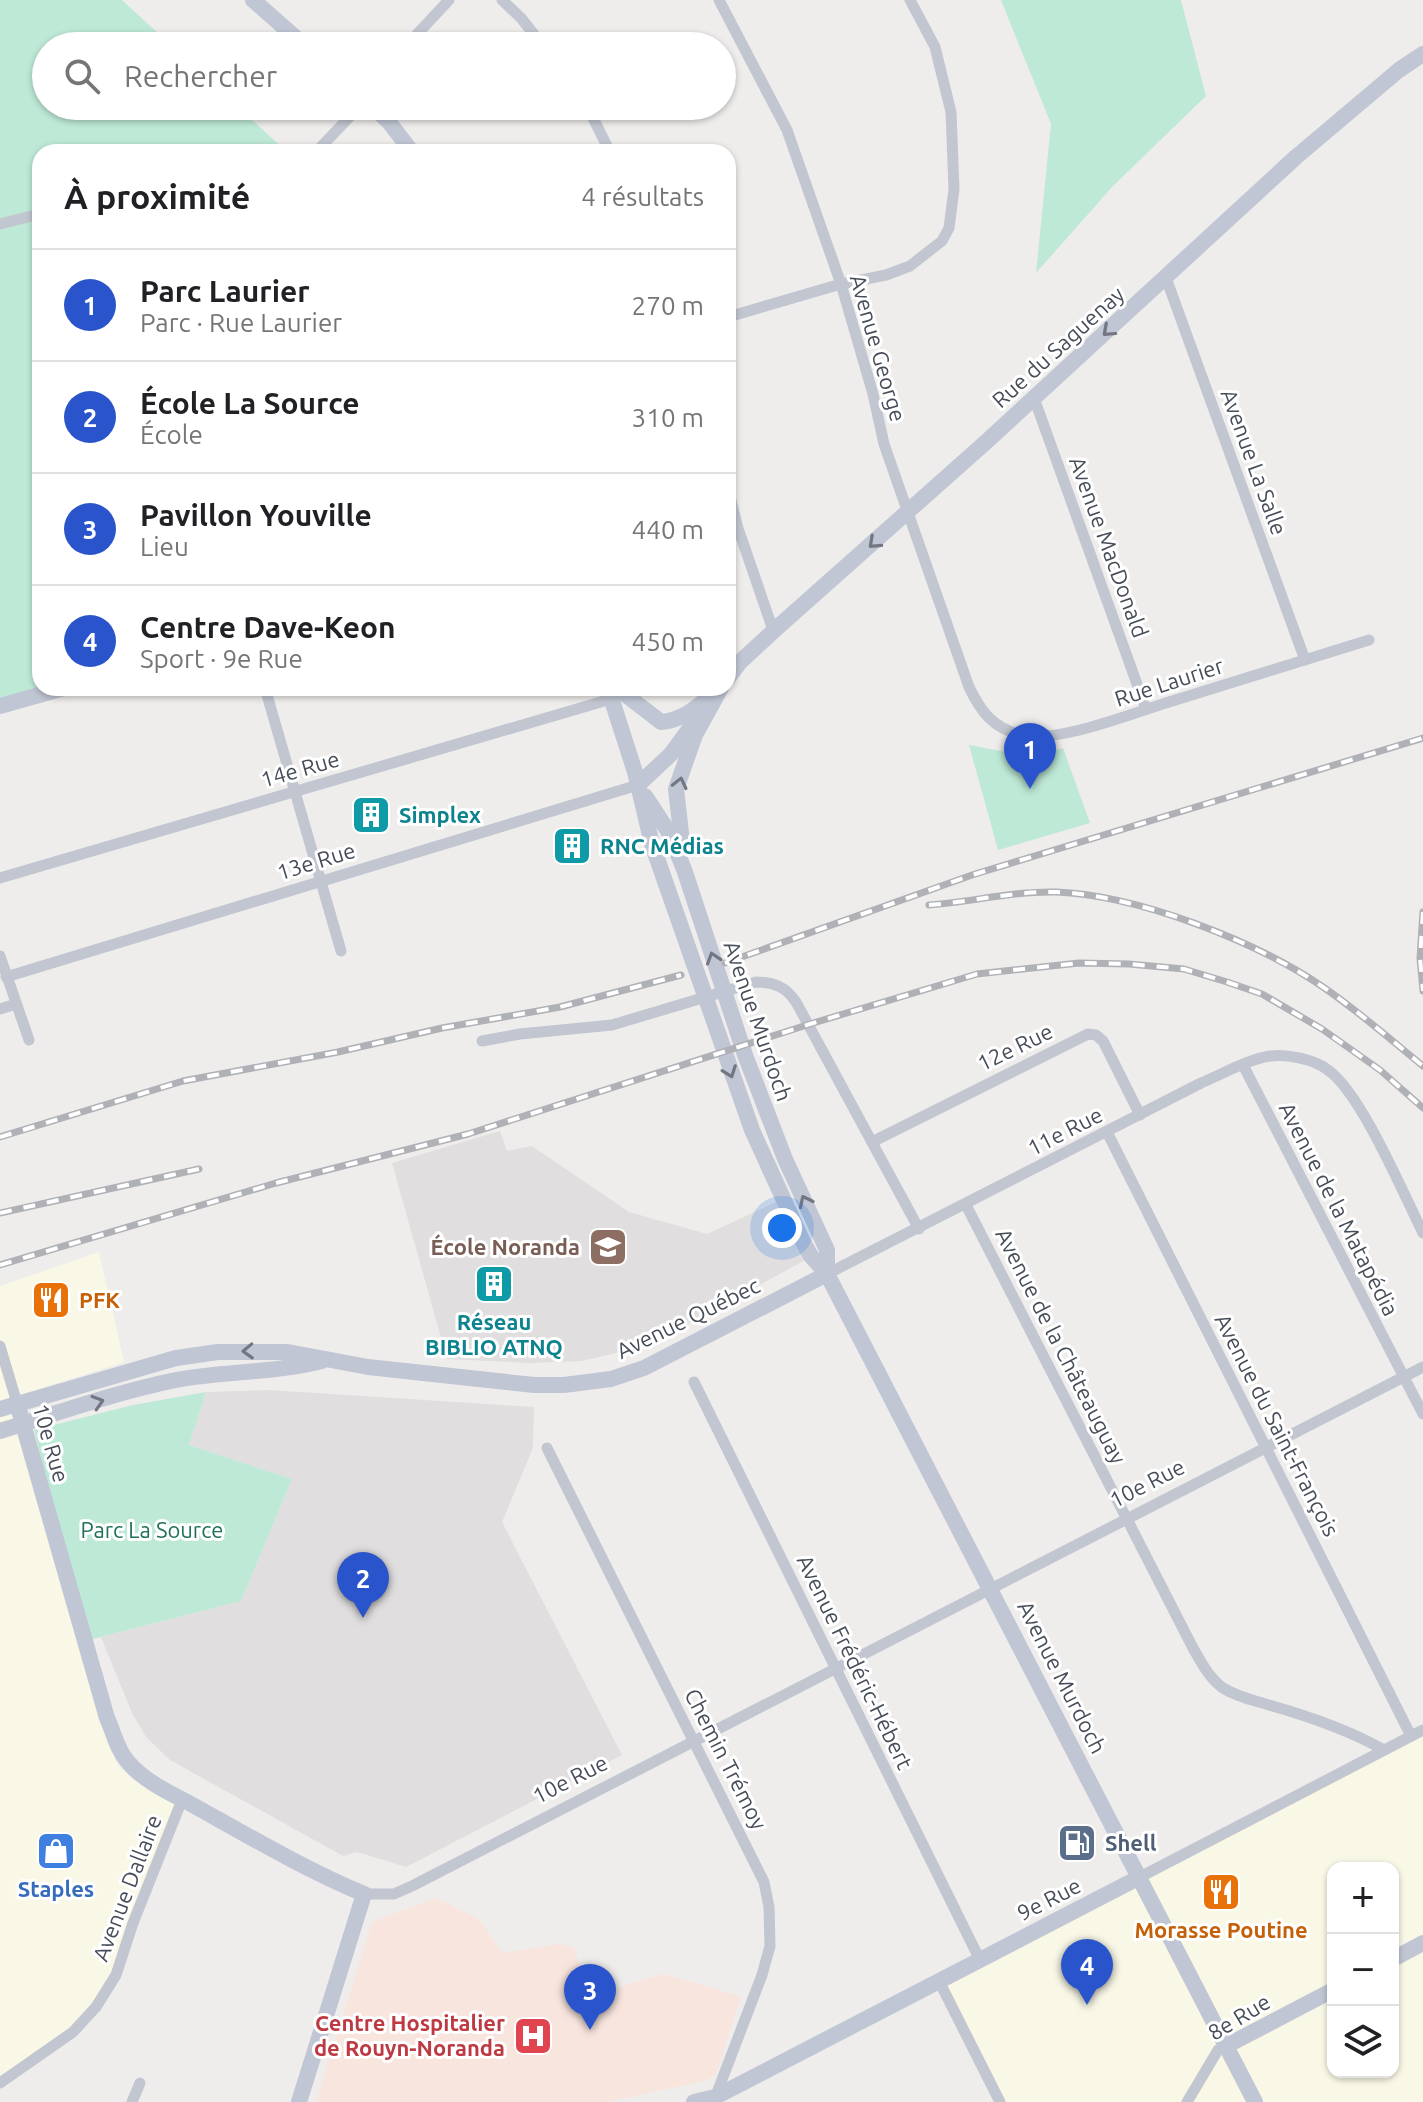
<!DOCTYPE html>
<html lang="fr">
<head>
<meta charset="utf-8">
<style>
  :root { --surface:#fff; --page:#f2f2f2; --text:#202124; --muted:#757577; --line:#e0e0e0; --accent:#2a54cb }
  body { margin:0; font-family:Ubuntu,sans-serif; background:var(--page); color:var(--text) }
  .controls { position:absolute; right:24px; bottom:24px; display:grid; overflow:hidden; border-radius:16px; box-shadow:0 2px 6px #0004 }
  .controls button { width:72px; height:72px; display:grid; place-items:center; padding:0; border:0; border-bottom:2px solid var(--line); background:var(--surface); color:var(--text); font:40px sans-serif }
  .you { position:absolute; left:782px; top:1228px; width:28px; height:28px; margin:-20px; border:6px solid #fff; border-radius:50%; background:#1a73e8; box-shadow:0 0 0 12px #1a73e833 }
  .badge { display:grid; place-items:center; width:52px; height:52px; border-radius:50%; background:var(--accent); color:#fff; font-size:26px; font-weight:700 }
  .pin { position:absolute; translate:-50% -66px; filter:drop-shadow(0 2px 4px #0008) }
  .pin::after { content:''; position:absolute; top:42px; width:28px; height:24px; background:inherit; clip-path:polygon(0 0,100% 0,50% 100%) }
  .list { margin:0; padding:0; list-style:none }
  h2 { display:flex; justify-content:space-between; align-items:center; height:104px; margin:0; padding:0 32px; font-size:34px }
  h2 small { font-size:26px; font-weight:400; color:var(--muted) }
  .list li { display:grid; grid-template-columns:52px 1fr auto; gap:24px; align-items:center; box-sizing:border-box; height:112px; padding:0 32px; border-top:2px solid var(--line) }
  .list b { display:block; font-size:30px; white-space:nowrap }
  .list p { margin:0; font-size:26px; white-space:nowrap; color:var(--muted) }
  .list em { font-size:26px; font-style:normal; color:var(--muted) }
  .icon { flex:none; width:44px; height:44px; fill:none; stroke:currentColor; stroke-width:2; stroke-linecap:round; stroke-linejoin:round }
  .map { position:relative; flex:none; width:1423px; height:2102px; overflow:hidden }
  .search { position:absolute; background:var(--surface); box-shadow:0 2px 6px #0004; left:32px; top:32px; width:704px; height:88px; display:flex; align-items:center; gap:20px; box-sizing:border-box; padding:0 28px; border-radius:44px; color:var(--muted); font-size:30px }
  .panel { position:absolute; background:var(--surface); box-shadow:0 2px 6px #0004; left:32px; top:144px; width:704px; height:552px; border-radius:24px }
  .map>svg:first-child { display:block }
</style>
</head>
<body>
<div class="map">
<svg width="1423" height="2102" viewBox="0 0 1423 2102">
  <rect width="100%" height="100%" fill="#efedec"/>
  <!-- commercial -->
  <g fill="#f9f7e6" fill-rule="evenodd">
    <path d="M99,1252L124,1362L7,1399L105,1735L118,1765L135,1781L182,1800L133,1923L96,2007L0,2083V1286Z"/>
    <path d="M1423,1730V2102H1000L939,1981ZM1333,1868H1393V2072H1333Z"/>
  </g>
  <!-- education -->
  <g fill="#e0dede">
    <path d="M500,1131L507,1151L532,1146L629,1212L707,1234L776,1202L807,1259L674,1332L625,1351L581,1361L529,1363L447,1359L392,1163Z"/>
    <path d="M269,1390L534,1407L533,1448L502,1522L622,1755L406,1867L357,1852L343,1856L170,1760L146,1737L132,1713L101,1637L241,1601L292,1479L189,1445L206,1392Z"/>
  </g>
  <!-- medical -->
  <path fill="#f8e5de" d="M436,1898L479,1919L502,1953L560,1944L574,1948L589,1991L620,1987L663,1974L741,1996L716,2075L705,2081L607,2102H316L372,1922Z"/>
  <!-- green -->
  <g fill="#bee9d6">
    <path d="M0,0H122L172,46H46V106H237L287,152H40V688L0,706Z"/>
    <path d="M1001,0H1181L1206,96L1113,186L1036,273L1051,124Z"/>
    <path d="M969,745C1010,752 1020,759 1063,748L1090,823L998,850Z"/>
    <path d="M206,1392L189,1445L292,1479L241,1601L85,1641L34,1430L133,1405Z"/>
  </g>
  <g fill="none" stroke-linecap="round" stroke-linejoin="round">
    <!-- street -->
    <g stroke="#c1c6d0" stroke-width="11">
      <path d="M502,0L521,18L543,46"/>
      <path d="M719,0L787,130L841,284L873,394L884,444L969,687C981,712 993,728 1021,735C1056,744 1133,713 1169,702C1236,681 1302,661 1369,640"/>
      <path d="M406,46L449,0"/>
      <path d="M587,106L610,152"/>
      <path d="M316,152L360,106"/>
      <path d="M0,224L40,214"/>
      <path d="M1166,278L1305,660"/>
      <path d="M728,317L841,284L886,275L910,266L942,241L949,228L954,189L951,112L935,47L910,0"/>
      <path d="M1034,398L1146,709"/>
      <path d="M728,489L738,528L774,633"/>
      <path d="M265,688L341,951"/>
      <path d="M0,878L611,699"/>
      <path d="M0,956L29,1040"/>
      <path d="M6,977L638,785"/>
      <path d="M0,1009L16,1004"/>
      <path d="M482,1041L520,1034L612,1025L756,982C774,982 786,987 796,1002L919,1229"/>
      <path d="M1243,1065L1423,1414"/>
      <path d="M1107,1132L1411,1736"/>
      <path d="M872,1142L1088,1034L1096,1035L1103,1041L1140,1115"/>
      <path d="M966,1205L1193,1648C1201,1662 1209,1678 1223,1688C1237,1697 1253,1700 1269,1705C1308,1716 1349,1730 1384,1750"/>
      <path d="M827,1274L1201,1083C1223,1074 1246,1060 1270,1056C1287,1054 1314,1059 1328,1070C1361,1093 1403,1193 1423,1233"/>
      <path d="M0,1346L17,1403"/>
      <path d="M694,1382L980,1960"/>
      <path d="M547,1448L764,1882L769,1907L770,1946L762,1975L715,2098"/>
      <path d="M1140,1877L1423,1730"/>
      <path d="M364,1894H394L412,1886L1423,1367"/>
      <path d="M939,1981L1000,2102"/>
      <path d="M0,2083L73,2032L96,2007L116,1975L133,1923L182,1800"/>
      <path d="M132,2102L140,2083"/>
      <path d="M1187,2102L1218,2050L1226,2046"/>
    </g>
    <!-- secondary -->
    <g stroke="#c1c6d4" stroke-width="16">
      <path d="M253,0L305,46"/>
      <path d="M372,106L389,122L412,152"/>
      <path d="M728,678L741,661L779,626L986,442L1296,157L1399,70L1423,54"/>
      <path d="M608,688L635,772L652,844L752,1130L803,1242L811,1256L827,1274L1255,2102"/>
      <path d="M617,688L661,722C684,720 698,706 715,692"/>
      <path d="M0,706L64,688"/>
      <path d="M638,785L671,754L693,724"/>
      <path d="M645,796L670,834L685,872L745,1055L785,1159L827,1250V1274"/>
      <path d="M683,850L676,789L695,735L721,688"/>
      <path d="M17,1403L107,1718C114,1733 117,1750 128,1762C144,1781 168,1792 189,1803C247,1835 304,1869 364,1894L299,2102"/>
      <path d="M0,1409L176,1358L218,1352H288L368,1367L534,1385H564L611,1379L644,1368L827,1274"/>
      <path d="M0,1431C58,1413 117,1392 176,1380C225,1371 274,1373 322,1361"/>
      <path d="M1393,1959L1423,1943"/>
      <path d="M1226,2046L1333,1990"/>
      <path d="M694,2102L715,2097L1140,1877"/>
    </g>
    <defs>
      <g id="rail">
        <path d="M929,905C971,902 1014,891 1056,892C1137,895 1256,941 1323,987C1358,1011 1390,1039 1423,1066"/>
        <path d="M1423,912L1420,958L1423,991"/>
        <path d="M725,963L972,875L1423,738"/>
        <path d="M0,1137L183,1081L338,1052L442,1028L560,1007L681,975"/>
        <path d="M0,1213L199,1169"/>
        <path d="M0,1265L276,1183L468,1134L810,1024L977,974L1079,963L1129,964L1184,969L1227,982L1262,994L1322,1029L1380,1070L1423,1108"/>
      </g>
    </defs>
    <!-- rail casing -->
    <use href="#rail" stroke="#afb1b6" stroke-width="7"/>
    <!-- rail -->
    <use href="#rail" stroke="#fff" stroke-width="4" stroke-dasharray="12" stroke-linecap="butt"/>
  </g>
  <!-- one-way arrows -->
  <defs><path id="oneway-chevron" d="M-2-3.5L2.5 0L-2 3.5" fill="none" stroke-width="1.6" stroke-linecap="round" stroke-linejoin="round" transform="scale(2)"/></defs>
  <g stroke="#727783">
    <use href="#oneway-chevron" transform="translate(1108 331) rotate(138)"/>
    <use href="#oneway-chevron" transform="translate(874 543) rotate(137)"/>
    <use href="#oneway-chevron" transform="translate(680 783) rotate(-77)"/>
    <use href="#oneway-chevron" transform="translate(713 958) rotate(-108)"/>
    <use href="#oneway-chevron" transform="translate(730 1072) rotate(70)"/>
    <use href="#oneway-chevron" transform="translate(805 1201) rotate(-116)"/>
    <use href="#oneway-chevron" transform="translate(248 1351) rotate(178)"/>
    <use href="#oneway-chevron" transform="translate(98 1402) rotate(-17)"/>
  </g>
  <!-- icons -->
  <defs>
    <symbol id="building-square" viewBox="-11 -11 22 22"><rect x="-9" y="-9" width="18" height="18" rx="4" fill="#0f9aa8" stroke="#fff"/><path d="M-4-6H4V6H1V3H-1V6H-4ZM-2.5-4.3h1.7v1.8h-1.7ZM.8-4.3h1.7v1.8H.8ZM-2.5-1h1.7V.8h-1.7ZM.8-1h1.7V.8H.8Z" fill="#fff"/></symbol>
    <symbol id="school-square" viewBox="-11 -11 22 22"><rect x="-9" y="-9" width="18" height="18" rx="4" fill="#8d6e63" stroke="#fff"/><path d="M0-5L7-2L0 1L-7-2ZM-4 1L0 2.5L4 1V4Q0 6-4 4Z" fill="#fff"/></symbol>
    <symbol id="restaurant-square" viewBox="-11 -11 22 22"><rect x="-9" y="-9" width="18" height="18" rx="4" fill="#e8710a" stroke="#fff"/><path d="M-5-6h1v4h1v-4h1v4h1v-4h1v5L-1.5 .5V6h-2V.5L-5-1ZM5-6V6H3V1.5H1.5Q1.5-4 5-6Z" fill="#fff"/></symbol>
    <symbol id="fuel-square" viewBox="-11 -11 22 22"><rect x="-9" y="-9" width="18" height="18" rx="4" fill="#5c6f8a" stroke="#fff"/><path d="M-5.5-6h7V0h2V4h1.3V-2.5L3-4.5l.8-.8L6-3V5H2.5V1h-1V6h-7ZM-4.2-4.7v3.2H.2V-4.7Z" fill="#fff"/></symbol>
    <symbol id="shop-square" viewBox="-11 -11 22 22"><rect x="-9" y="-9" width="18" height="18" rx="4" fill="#3f7fe0" stroke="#fff"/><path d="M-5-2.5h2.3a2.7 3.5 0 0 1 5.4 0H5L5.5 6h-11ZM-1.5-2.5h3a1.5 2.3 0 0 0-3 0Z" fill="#fff"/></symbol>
    <symbol id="hospital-square" viewBox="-11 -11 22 22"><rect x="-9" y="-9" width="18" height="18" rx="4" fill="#e0444e" stroke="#fff"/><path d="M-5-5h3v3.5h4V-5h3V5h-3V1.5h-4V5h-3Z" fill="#fff"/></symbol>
  </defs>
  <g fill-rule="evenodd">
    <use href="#building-square" x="349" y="793" width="44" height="44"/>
    <use href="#building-square" x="550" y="824" width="44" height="44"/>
    <use href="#school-square" x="586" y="1225" width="44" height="44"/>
    <use href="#building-square" x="472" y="1262" width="44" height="44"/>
    <use href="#restaurant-square" x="29" y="1278" width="44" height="44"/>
    <use href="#fuel-square" x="1055" y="1821" width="44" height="44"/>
    <use href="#shop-square" x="34" y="1829" width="44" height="44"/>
    <use href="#restaurant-square" x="1199" y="1870" width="44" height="44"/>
    <use href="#hospital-square" x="511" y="2014" width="44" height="44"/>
  </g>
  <g text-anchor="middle" stroke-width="6" stroke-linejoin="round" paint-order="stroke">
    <!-- street labels -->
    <g font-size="22" fill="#474d58" stroke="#fff">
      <text transform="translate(1058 347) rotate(-42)" y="8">Rue du Saguenay</text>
      <text transform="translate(878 348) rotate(74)" y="8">Avenue George</text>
      <text transform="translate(1254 462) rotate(70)" y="8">Avenue La Salle</text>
      <text transform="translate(1109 547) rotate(70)" y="8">Avenue MacDonald</text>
      <text transform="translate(1169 682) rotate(-18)" y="8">Rue Laurier</text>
      <text transform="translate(300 769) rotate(-16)" y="8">14e Rue</text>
      <text transform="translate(316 861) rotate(-17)" y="8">13e Rue</text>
      <text transform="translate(758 1021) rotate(71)" y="8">Avenue Murdoch</text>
      <text transform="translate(1015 1047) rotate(-26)" y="8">12e Rue</text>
      <text transform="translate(1065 1131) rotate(-27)" y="8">11e Rue</text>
      <text transform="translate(1339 1209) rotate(63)" y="8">Avenue de la Matapédia</text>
      <text transform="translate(688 1318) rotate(-26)" y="8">Avenue Québec</text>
      <text transform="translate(1061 1346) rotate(63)" y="8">Avenue de la Châteauguay</text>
      <text transform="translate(1277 1425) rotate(63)" y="8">Avenue du Saint-François</text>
      <text transform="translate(51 1443) rotate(74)" y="8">10e Rue</text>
      <text transform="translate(1147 1483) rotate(-27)" y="8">10e Rue</text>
      <text transform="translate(855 1662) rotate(64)" y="8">Avenue Frédéric-Hébert</text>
      <text transform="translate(1062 1677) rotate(63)" y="8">Avenue Murdoch</text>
      <text transform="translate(726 1759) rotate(63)" y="8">Chemin Trémoy</text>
      <text transform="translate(570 1779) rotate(-27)" y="8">10e Rue</text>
      <text transform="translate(127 1888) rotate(-69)" y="8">Avenue Dallaire</text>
      <text transform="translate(1049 1899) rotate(-27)" y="8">9e Rue</text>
      <text transform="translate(1239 2017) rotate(-31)" y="8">8e Rue</text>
    </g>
    <!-- culture labels -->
    <g font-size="22" font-weight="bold" fill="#0d838f" stroke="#fff" text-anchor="start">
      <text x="399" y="823">Simplex</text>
      <text x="600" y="854">RNC Médias</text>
      <text x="494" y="1330" text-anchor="middle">Réseau<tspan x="494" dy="25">BIBLIO ATNQ</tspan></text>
    </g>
    <!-- education labels -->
    <g font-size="22" font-weight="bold" fill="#785e54" stroke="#fff" text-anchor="end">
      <text x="580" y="1255">École Noranda</text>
    </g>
    <!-- food labels -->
    <g font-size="22" font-weight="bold" fill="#c56008" stroke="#fff" text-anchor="start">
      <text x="79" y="1308">PFK</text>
      <text x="1221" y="1938" text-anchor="middle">Morasse Poutine</text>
    </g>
    <!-- park labels -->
    <g font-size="22" fill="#1f7157" stroke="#fff">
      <text x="152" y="1538">Parc La Source</text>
    </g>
    <!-- service labels -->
    <g font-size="22" font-weight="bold" fill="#4e5e75" stroke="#fff" text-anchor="start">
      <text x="1105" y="1851">Shell</text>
    </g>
    <!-- shop labels -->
    <g font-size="22" font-weight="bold" fill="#366cbe" stroke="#fff">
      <text x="56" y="1897">Staples</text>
    </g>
    <!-- health labels -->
    <g font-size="22" font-weight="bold" fill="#be3a42" stroke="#fff" text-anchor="end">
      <text x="505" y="2031">Centre Hospitalier<tspan x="505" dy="25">de Rouyn-Noranda</tspan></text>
    </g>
  </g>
</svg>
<div class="controls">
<button>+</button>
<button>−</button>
<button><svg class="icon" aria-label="layers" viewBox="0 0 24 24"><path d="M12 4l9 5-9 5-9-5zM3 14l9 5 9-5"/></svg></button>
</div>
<div class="you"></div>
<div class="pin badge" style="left:1030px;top:789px">1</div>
<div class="pin badge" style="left:363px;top:1618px">2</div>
<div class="pin badge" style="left:590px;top:2030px">3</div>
<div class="pin badge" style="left:1087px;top:2005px">4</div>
<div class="search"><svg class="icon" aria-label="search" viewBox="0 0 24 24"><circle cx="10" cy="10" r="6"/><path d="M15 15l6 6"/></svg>Rechercher</div>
<section class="panel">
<h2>À proximité<small>4 résultats</small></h2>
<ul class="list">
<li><span class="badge">1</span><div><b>Parc Laurier</b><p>Parc · Rue Laurier</p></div><em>270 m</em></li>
<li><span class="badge">2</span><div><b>École La Source</b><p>École</p></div><em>310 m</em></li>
<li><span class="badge">3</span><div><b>Pavillon Youville</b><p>Lieu</p></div><em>440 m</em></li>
<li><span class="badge">4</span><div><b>Centre Dave-Keon</b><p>Sport · 9e Rue</p></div><em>450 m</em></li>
</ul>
</section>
</div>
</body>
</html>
